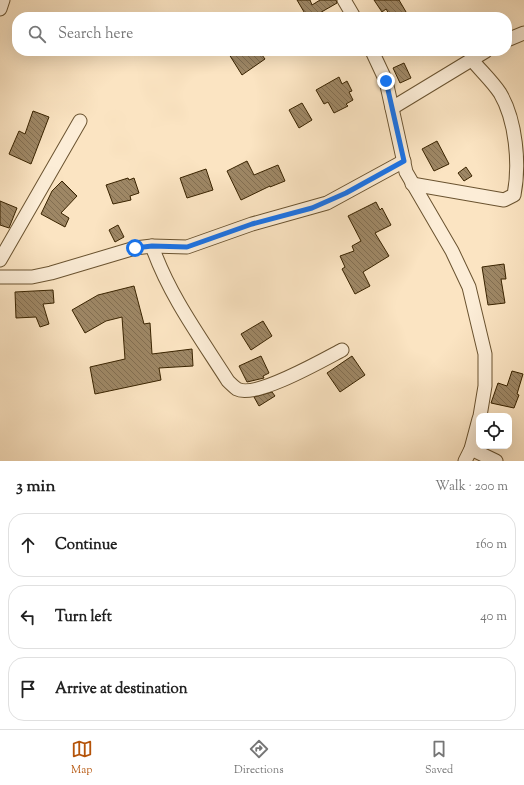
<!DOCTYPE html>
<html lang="en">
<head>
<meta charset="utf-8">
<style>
  :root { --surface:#fff; --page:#f2f2f2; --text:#222; --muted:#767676; --line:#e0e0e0; --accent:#b45309 }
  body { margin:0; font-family:"Sorts Mill Goudy",serif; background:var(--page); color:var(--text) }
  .controls { position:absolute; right:12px; bottom:12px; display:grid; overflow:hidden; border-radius:8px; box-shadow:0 4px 16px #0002 }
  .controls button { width:36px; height:36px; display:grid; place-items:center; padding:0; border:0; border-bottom:1px solid var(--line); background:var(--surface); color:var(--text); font:20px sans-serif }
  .stop { position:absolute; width:12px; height:12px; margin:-9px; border:3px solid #1a73e8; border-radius:50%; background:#fff }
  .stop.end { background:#1a73e8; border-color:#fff; box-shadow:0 1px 4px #0008 }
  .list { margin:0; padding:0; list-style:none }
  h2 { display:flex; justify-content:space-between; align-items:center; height:52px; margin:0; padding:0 16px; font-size:17px }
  h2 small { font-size:13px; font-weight:400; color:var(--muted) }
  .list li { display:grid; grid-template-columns:26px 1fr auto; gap:12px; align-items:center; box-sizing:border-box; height:64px; margin:0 8px 8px; padding:0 8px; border:1px solid var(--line); border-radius:16px }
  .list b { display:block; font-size:15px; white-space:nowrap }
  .list em { font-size:13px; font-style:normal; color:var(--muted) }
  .icon { flex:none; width:22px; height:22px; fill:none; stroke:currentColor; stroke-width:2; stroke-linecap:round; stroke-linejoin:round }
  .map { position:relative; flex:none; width:524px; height:461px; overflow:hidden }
  .search { position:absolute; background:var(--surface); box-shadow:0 4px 16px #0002; left:12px; right:12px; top:12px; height:44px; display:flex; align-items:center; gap:10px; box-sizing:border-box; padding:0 14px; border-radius:16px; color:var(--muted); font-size:15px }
  .sheet { height:268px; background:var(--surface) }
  nav { display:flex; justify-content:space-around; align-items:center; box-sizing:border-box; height:56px; border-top:1px solid var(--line); background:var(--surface); font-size:11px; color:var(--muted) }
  nav a { display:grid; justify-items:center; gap:2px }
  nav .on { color:var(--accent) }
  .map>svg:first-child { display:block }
</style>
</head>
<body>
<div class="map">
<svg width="524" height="461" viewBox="0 0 524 461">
  <defs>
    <pattern id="building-back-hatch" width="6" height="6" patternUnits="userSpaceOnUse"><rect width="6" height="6" fill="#9e8765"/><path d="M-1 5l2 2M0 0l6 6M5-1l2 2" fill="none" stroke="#826e51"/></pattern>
  </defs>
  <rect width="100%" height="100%" fill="#fbe4c2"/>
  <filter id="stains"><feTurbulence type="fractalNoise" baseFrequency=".005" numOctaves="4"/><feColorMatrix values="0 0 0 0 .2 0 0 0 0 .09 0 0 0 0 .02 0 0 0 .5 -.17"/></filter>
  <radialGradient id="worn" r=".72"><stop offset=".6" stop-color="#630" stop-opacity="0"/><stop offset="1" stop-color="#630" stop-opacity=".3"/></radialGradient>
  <!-- building -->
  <g fill="url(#building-back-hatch)" stroke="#392300">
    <path d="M297,0H310L312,5L320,0H336L337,3L318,14L319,17H307Z"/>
    <path d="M374,0H399L409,17H391L386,9L382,12Z"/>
    <path d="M227,51H259L265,59L242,75Z"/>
    <path d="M404,63L411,78L400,83L393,68Z"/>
    <path d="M339,77L342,84L347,81L352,91L349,92L353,100L346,104L348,106L334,113L328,102L324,104L316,90Z"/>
    <path d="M302,103L312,120L299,128L289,110Z"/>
    <path d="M33,111L49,117L31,164L9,154L19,131L25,134Z"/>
    <path d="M437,141L449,164L434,171L422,149Z"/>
    <path d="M247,161L254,175L278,165L285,181L270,187V186L241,200L227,171Z"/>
    <path d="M466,167L472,176L464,181L458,173Z"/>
    <path d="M206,169L213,190L187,198L180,178Z"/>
    <path d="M128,178L129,180L134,178L139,193L130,196L131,200L113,204L106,185Z"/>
    <path d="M62,181L77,196L61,213L69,218L65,227L41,214L52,191Z"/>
    <path d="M0,201L17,208L9,228L0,225Z"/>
    <path d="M376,202L380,210L382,208L391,225L375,233L389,256L363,272L370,286L355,294L342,269L345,267L340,256L354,251L352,246L361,241L348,216Z"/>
    <path d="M118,225L124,237L115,242L109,230Z"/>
    <path d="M504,264L506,279H501L505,303L488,305L482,267Z"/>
    <path d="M134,286L144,324L150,323L152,354L192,349L193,366L159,368L161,380L95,394L90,367L125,359L122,317L106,321L85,333L72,310L98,295Z"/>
    <path d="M53,290L54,303L43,304L49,324L40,327L36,317L16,318L15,292Z"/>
    <path d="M263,321L272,336L251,350L241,334Z"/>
    <path d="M261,356L269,373L263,376L264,378L247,382L239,366Z"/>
    <path d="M352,356L365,375L340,392L327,373Z"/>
    <path d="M512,371L523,374L517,394L519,395L514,408L491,403L498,383L507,386Z"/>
    <path d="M272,392L275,396L259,406L254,397Z"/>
  </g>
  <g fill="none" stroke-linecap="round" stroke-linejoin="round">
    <defs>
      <g id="minor">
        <path d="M344,0L354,17"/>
        <path d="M0,9L3,0"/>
        <path d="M507,40L524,33"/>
        <path d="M372,51L386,81L406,172L452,251L469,287L485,354V386L480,416"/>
        <path d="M392,108L486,51"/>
        <path d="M412,184L504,200L514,195C520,164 516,120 500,93C492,81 481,71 472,60"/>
        <path d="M152,246C169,295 200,337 228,381C230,383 234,387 237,389C255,399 323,360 342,350"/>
        <path d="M0,260L80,121"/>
        <path d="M0,277H32L51,273L135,248L152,246L187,247L252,224L327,203L404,161"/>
        <path d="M471,449L496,461"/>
        <path d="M465,461L471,449L479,419"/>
      </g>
    </defs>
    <!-- minor casing -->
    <use href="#minor" stroke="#6a5330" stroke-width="15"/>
    <!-- minor -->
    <use href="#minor" stroke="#fcedd7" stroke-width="13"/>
  </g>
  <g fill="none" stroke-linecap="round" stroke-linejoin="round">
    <!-- route -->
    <path stroke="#1a73e8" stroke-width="5" d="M135,248L152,246L187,247L252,224L312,208L346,193L404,161L386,81"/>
  </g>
  <rect width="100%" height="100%" filter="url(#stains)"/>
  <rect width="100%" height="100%" fill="url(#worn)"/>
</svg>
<div class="controls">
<button><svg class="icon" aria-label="locate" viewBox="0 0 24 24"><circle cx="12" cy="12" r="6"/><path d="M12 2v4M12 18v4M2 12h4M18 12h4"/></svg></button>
</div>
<div class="stop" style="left:135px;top:248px"></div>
<div class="stop end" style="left:386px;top:81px"></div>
<div class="search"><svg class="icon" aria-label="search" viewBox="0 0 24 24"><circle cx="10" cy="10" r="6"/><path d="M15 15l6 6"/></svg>Search here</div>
</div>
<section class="sheet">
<h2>3 min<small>Walk · 200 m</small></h2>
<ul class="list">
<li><svg class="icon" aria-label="ahead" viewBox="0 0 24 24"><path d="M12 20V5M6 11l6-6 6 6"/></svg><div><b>Continue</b></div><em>160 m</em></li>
<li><svg class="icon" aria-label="left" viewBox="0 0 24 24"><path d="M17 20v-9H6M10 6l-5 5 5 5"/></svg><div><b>Turn left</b></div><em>40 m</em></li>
<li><svg class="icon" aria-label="arrive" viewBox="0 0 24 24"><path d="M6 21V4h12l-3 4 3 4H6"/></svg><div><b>Arrive at destination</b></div></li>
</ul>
</section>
<nav>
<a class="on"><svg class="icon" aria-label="map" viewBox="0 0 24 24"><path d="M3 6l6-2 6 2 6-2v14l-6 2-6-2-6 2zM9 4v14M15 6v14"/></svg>Map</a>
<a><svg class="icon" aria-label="directions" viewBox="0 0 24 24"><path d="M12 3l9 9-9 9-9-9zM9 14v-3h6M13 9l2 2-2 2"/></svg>Directions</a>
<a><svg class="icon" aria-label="saved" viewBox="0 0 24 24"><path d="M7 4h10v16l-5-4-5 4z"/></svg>Saved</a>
</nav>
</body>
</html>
